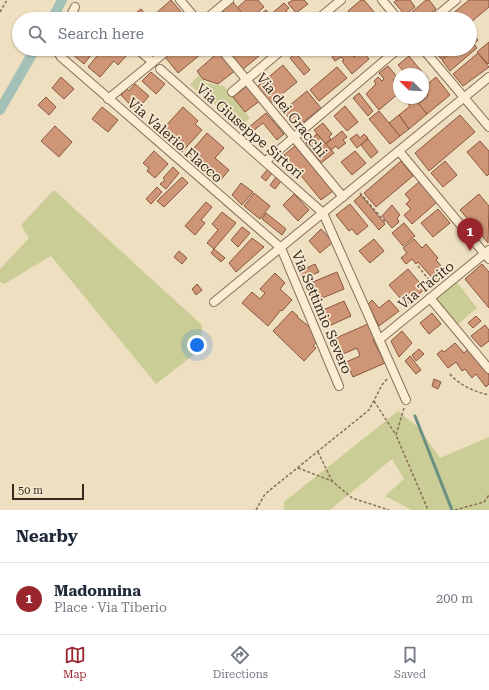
<!DOCTYPE html>
<html lang="en">
<head>
<meta charset="utf-8">
<style>
  :root { --surface:#fff; --page:#f2f2f3; --text:#1f2937; --muted:#747a83; --line:#e0e1e3; --accent:#9a262d }
  body { margin:0; font-family:"Roboto Serif",serif; background:var(--page); color:var(--text) }
  .compass { position:absolute; left:393px; top:68px; width:36px; height:36px; border-radius:50%; background:var(--surface); box-shadow:0 1px 3px #0004; rotate:294deg }
  .scale { position:absolute; left:12px; bottom:10px; width:72px; box-sizing:border-box; padding-left:4px; border:2px solid #38291d; border-top:0; font-size:11px; line-height:14px; white-space:nowrap; color:#38291d; -webkit-text-stroke:3px #f6e9d1; paint-order:stroke }
  .you { position:absolute; left:197px; top:345px; width:14px; height:14px; margin:-10px; border:3px solid #fff; border-radius:50%; background:#1a73e8; box-shadow:0 0 0 6px #1a73e833 }
  .badge { display:grid; place-items:center; width:26px; height:26px; border-radius:50%; background:var(--accent); color:#fff; font-size:13px; font-weight:700 }
  .pin { position:absolute; translate:-50% -33px; filter:drop-shadow(0 1px 2px #0008) }
  .pin::after { content:''; position:absolute; top:21px; width:14px; height:12px; background:inherit; clip-path:polygon(0 0,100% 0,50% 100%) }
  .list { margin:0; padding:0; list-style:none }
  h2 { display:flex; justify-content:space-between; align-items:center; height:52px; margin:0; padding:0 16px; font-size:17px }
  h2 small { font-size:13px; font-weight:400; color:var(--muted) }
  .list li { display:grid; grid-template-columns:26px 1fr auto; gap:12px; align-items:center; box-sizing:border-box; height:72px; padding:0 16px; border-top:1px solid var(--line) }
  .list b { display:block; font-size:15px; white-space:nowrap }
  .list p { margin:0; font-size:13px; white-space:nowrap; color:var(--muted) }
  .list em { font-size:13px; font-style:normal; color:var(--muted) }
  .icon { flex:none; width:22px; height:22px; fill:none; stroke:currentColor; stroke-width:2; stroke-linecap:round; stroke-linejoin:round }
  .map { position:relative; flex:none; width:489px; height:510px; overflow:hidden }
  .search { position:absolute; background:var(--surface); box-shadow:0 1px 3px #0004; left:12px; right:12px; top:12px; height:44px; display:flex; align-items:center; gap:10px; box-sizing:border-box; padding:0 14px; border-radius:22px; color:var(--muted); font-size:15px }
  .sheet { height:124px; background:var(--surface) }
  nav { display:flex; justify-content:space-around; align-items:center; box-sizing:border-box; height:56px; border-top:1px solid var(--line); background:var(--surface); font-size:11px; color:var(--muted) }
  nav a { display:grid; justify-items:center; gap:2px }
  nav .on { color:var(--accent) }
  .map>svg:first-child { display:block }
</style>
</head>
<body>
<div class="map">
<svg width="489" height="510" viewBox="0 0 489 510">
  <rect width="100%" height="100%" fill="#efdfc1"/>
  <!-- green -->
  <g fill="#cacd95">
    <path d="M199,75L206,83L224,86L250,118L241,125L190,85Z"/>
    <path d="M54,190L202,325L201,349L156,384L51,256L4,284L0,282V269L29,238L21,225Z"/>
    <path d="M456,281L477,308L457,325L435,298Z"/>
    <path d="M398,411L419,428L440,458L489,437V510H412L385,496L404,479L392,459L330,510H284V502Z"/>
  </g>
  <g fill="none" stroke-linecap="round" stroke-linejoin="round">
    <!-- stream -->
    <path stroke="#6a9084" stroke-width="3" d="M415,416L452,510"/>
    <!-- canal -->
    <g stroke="#a4c1b7" stroke-width="10">
      <path d="M52,19L62,0"/>
      <path d="M0,110L35,49"/>
    </g>
  </g>
  <!-- building -->
  <g fill="#ce9676" stroke="#89573d">
    <path d="M171,0L182,13L175,19H155L153,16Z"/>
    <path d="M246,0H258L264,7L250,19H247L237,8Z"/>
    <path d="M293,0H304L308,4L296,13L288,3Z"/>
    <path d="M361,0H364L375,13L368,19H355L348,11Z"/>
    <path d="M397,0H410L415,7L405,15L394,2Z"/>
    <path d="M426,0H429L436,9L424,19H406L405,18Z"/>
    <path d="M469,0H489V7L470,23V19H454L451,15Z"/>
    <path d="M232,1L247,19H229L222,10Z"/>
    <path d="M284,3L289,8L286,11L291,19H254L266,10L270,15Z"/>
    <path d="M141,9L149,19H128Z"/>
    <path d="M473,34L478,40L474,44L477,48L450,71L442,60L455,49H470V36Z"/>
    <path d="M489,42V63L488,64L477,52Z"/>
    <path d="M66,49H96L84,64Z"/>
    <path d="M100,49H119L126,56L118,65L114,61L100,77L88,67L102,50Z"/>
    <path d="M175,49H183L188,56L184,49H207L178,73L165,57Z"/>
    <path d="M231,49H264L265,51L242,70L227,52Z"/>
    <path d="M312,49H325L317,55Z"/>
    <path d="M347,49L354,57L362,50L369,59L352,74L342,61L344,60L341,57L335,61L332,57L341,50L342,52Z"/>
    <path d="M433,49H453L441,59Z"/>
    <path d="M220,51L236,70L218,84L203,79L197,71Z"/>
    <path d="M296,53L310,70L304,75L290,58Z"/>
    <path d="M478,53L489,67L463,86L453,74Z"/>
    <path d="M409,56L427,78L423,81V74H406L398,65Z"/>
    <path d="M283,65L297,82L271,103L257,87Z"/>
    <path d="M388,66L397,77L393,80L399,88L397,90L399,93L379,110L366,94L376,84L374,81L378,77L382,81L384,79L379,73Z"/>
    <path d="M337,67L347,78L319,101L310,90Z"/>
    <path d="M151,72L165,84L156,94L142,81Z"/>
    <path d="M61,77L74,89L64,99L52,88Z"/>
    <path d="M436,77L450,95L427,114L418,104L428,96L423,88Z"/>
    <path d="M135,84L149,96L136,111L121,95L127,89L129,91Z"/>
    <path d="M248,85L261,100L245,112L233,97Z"/>
    <path d="M307,91L321,108L297,127L283,111Z"/>
    <path d="M359,93L373,111L368,116L353,98Z"/>
    <path d="M46,97L56,107L49,115L38,105Z"/>
    <path d="M408,98H414L427,114L409,129L399,115L410,106L405,100Z"/>
    <path d="M345,106L358,122L347,131L334,116Z"/>
    <path d="M102,107L118,120L108,132L92,119Z"/>
    <path d="M183,107L198,121L195,124L202,130L182,152L164,136L167,133L162,130Z"/>
    <path d="M379,111L400,136L390,144L369,119Z"/>
    <path d="M266,113L284,134L277,140L263,123L253,131L249,127Z"/>
    <path d="M399,115L409,129L400,136L389,123Z"/>
    <path d="M460,115L475,132L429,171L415,153Z"/>
    <path d="M323,123L332,134L329,137L331,139L325,144L314,130Z"/>
    <path d="M55,126L72,142L59,157L41,141Z"/>
    <path d="M342,131L347,137L343,140L346,143L338,149L336,146L331,150L326,144Z"/>
    <path d="M207,133L224,148L215,158L229,170L219,182L188,155Z"/>
    <path d="M317,134L334,153L321,163L306,143Z"/>
    <path d="M357,134L360,138L364,134L368,138L357,148L350,139Z"/>
    <path d="M368,139L378,152L371,158L361,145Z"/>
    <path d="M480,141L489,151V174L487,176L467,152Z"/>
    <path d="M295,146L333,191L321,200L284,155Z"/>
    <path d="M154,151L168,164L155,178L147,171L149,168L143,163Z"/>
    <path d="M355,151L366,163L352,175L341,162Z"/>
    <path d="M401,161L413,176L376,207L364,193Z"/>
    <path d="M445,161L457,175L443,187L431,173Z"/>
    <path d="M173,167L179,173L166,189L160,184L165,180L163,178Z"/>
    <path d="M268,169L272,173L266,181L261,177Z"/>
    <path d="M182,177L188,183L164,207L157,201Z"/>
    <path d="M276,177L281,181L275,189L270,185Z"/>
    <path d="M419,182L437,202L412,224L404,215L411,209L406,204L410,200L405,194Z"/>
    <path d="M241,183L253,192L242,205L232,195Z"/>
    <path d="M157,187L162,192L151,204L146,199Z"/>
    <path d="M254,193L270,206L260,219L244,206Z"/>
    <path d="M294,194L309,210L298,221L283,205Z"/>
    <path d="M479,194L489,206L488,243L460,210Z"/>
    <path d="M361,195L385,224L379,230L354,201Z"/>
    <path d="M206,202L212,207L201,220L205,223L195,235L185,226Z"/>
    <path d="M350,204L368,226L357,235L352,229L349,231L336,215Z"/>
    <path d="M392,205L400,215L397,218L399,222L392,228L382,216Z"/>
    <path d="M438,209L450,223L433,237L421,223Z"/>
    <path d="M222,212L236,223L214,249L207,243L218,230L212,224Z"/>
    <path d="M266,213L286,229L282,235L262,219Z"/>
    <path d="M404,223L415,236L403,246L392,233Z"/>
    <path d="M242,227L250,233L238,247L231,240Z"/>
    <path d="M321,229L333,242L320,253L309,241Z"/>
    <path d="M252,238L264,247L236,272L229,263Z"/>
    <path d="M374,239L384,251L370,263L359,251Z"/>
    <path d="M414,239L422,248L426,244L438,258L436,260L447,273L436,282L418,262L416,264L412,259L406,264L401,258L407,253L403,248Z"/>
    <path d="M214,249L225,258L221,262L211,253Z"/>
    <path d="M179,251L187,258L182,264L174,257Z"/>
    <path d="M315,264L319,272L303,279L300,271Z"/>
    <path d="M482,264L489,272V308L465,279Z"/>
    <path d="M408,269L425,289L406,305L389,285Z"/>
    <path d="M337,272L344,289L315,301L308,284Z"/>
    <path d="M275,273L285,283L280,289L292,300L282,311L281,310L268,326L242,303L252,292L260,299L265,293L260,289Z"/>
    <path d="M197,284L202,290L196,295L192,289Z"/>
    <path d="M372,300L379,308L389,300L399,311L379,326L368,304Z"/>
    <path d="M344,301L351,316L329,326L323,310Z"/>
    <path d="M292,311L298,316L297,317L311,328L317,342L313,346L316,348L304,361L273,331Z"/>
    <path d="M432,313L441,324L429,334L420,323Z"/>
    <path d="M476,316L481,321L473,328L468,323Z"/>
    <path d="M368,324L375,340H373L385,363L353,377L346,362L360,356L357,348L343,354L336,338Z"/>
    <path d="M485,325L489,330V341L481,347L471,336Z"/>
    <path d="M402,331L412,343L399,357L391,341Z"/>
    <path d="M455,343L464,353L468,349L489,375V384L486,387L476,374L472,378L465,369L462,371L456,362L448,368L437,354L442,350L444,352Z"/>
    <path d="M419,349L424,354L416,361L412,355Z"/>
    <path d="M410,356L421,370L416,374L405,361Z"/>
    <path d="M434,379L441,382L438,389L432,386Z"/>
  </g>
  <g fill="none" stroke-linecap="round" stroke-linejoin="round">
    <defs>
      <g id="street">
        <path d="M180,0L196,19"/>
        <path d="M382,0L398,19"/>
        <path d="M69,19L75,7"/>
        <path d="M206,19L229,0"/>
        <path d="M318,19L341,0"/>
        <path d="M433,19L456,0"/>
        <path d="M56,49L61,57L281,248L339,386"/>
        <path d="M137,49L153,62"/>
        <path d="M221,49L343,197"/>
        <path d="M423,49L489,127"/>
        <path d="M160,69L323,213L406,400"/>
        <path d="M232,92L283,49"/>
        <path d="M108,99L169,49"/>
        <path d="M399,151L489,259"/>
        <path d="M266,161L398,49"/>
        <path d="M430,298L489,369"/>
        <path d="M214,302L489,77"/>
        <path d="M380,339L489,250"/>
      </g>
    </defs>
    <!-- street casing -->
    <use href="#street" stroke="#896f58" stroke-width="10"/>
    <!-- path -->
    <g stroke="#896f58" stroke-width="1.5" stroke-dasharray="3 2" stroke-linecap="butt">
      <path d="M0,12L7,0"/>
      <path d="M360,193L385,222"/>
      <path d="M418,266L433,285"/>
      <path d="M450,374C459,385 475,392 489,395"/>
      <path d="M374,401L396,435"/>
      <path d="M404,408L396,435L428,510"/>
      <path d="M318,452L332,481"/>
      <path d="M298,468L332,481L352,498L389,510"/>
      <path d="M256,510L265,494L369,410L382,385L387,379"/>
      <path d="M455,510L484,502L489,495"/>
    </g>
    <!-- street -->
    <use href="#street" stroke="#faedd4" stroke-width="8"/>
  </g>
  <g text-anchor="middle" stroke-width="3.5" stroke-linejoin="round" paint-order="stroke">
    <!-- street labels -->
    <g font-size="14" fill="#38291d" stroke="#f6e9d1">
      <text transform="translate(292 115) rotate(51)" y="5">Via dei Gracchi</text>
      <text transform="translate(250 131) rotate(41)" y="5">Via Giuseppe Sirtori</text>
      <text transform="translate(175 140) rotate(41)" y="5">Via Valerio Flacco</text>
      <text transform="translate(426 285) rotate(-39)" y="5">Via Tacito</text>
      <text transform="translate(322 312) rotate(67)" y="5">Via Settimio Severo</text>
    </g>
  </g>
</svg>
<svg class="compass" viewBox="-18 -18 36 36"><path d="M0-13l5 13h-10z" fill="#e53935"/><path d="M0 13l5-13h-10z" fill="#747a83"/></svg>
<div class="scale">50 m</div>
<div class="you"></div>
<div class="pin badge" style="left:470px;top:251px">1</div>
<div class="search"><svg class="icon" aria-label="search" viewBox="0 0 24 24"><circle cx="10" cy="10" r="6"/><path d="M15 15l6 6"/></svg>Search here</div>
</div>
<section class="sheet">
<h2>Nearby<small></small></h2>
<ul class="list">
<li><span class="badge">1</span><div><b>Madonnina</b><p>Place · Via Tiberio</p></div><em>200 m</em></li>
</ul>
</section>
<nav>
<a class="on"><svg class="icon" aria-label="map" viewBox="0 0 24 24"><path d="M3 6l6-2 6 2 6-2v14l-6 2-6-2-6 2zM9 4v14M15 6v14"/></svg>Map</a>
<a><svg class="icon" aria-label="directions" viewBox="0 0 24 24"><path d="M12 3l9 9-9 9-9-9zM9 14v-3h6M13 9l2 2-2 2"/></svg>Directions</a>
<a><svg class="icon" aria-label="saved" viewBox="0 0 24 24"><path d="M7 4h10v16l-5-4-5 4z"/></svg>Saved</a>
</nav>
</body>
</html>
